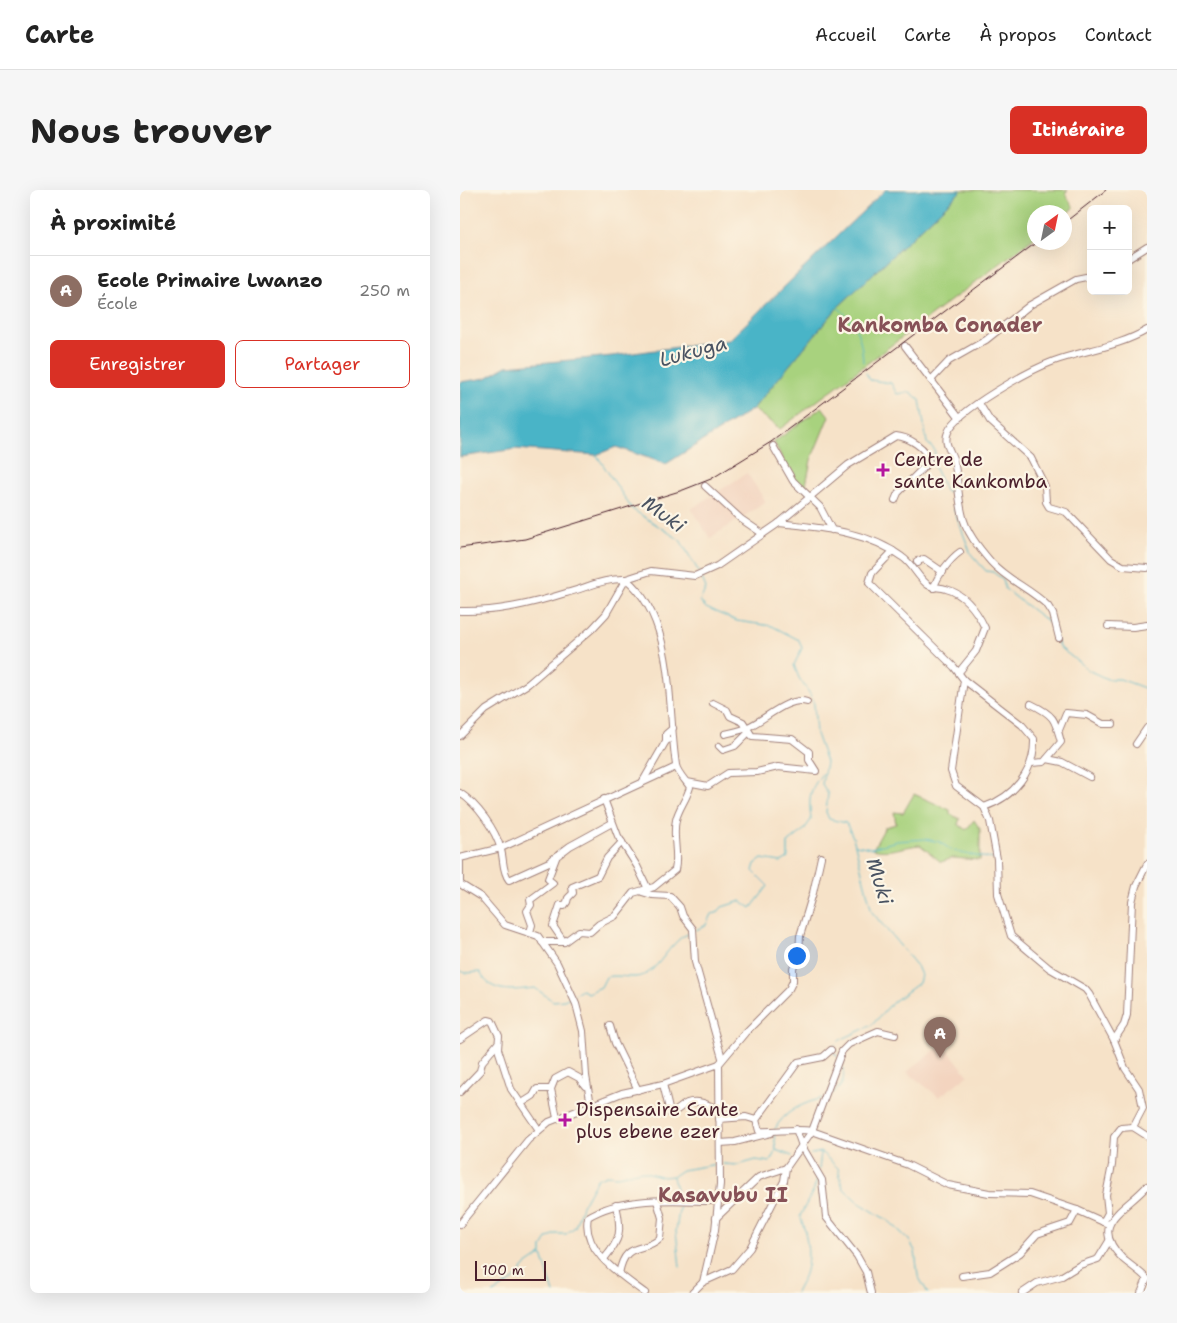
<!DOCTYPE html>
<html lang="fr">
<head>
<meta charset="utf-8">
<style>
  :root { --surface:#fff; --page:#f6f6f6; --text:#222; --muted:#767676; --line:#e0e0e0; --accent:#d93025 }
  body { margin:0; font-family:"Shantell Sans",sans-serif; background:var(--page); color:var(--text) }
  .controls { position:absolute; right:15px; top:15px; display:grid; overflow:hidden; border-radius:8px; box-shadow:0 5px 20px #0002 }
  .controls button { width:45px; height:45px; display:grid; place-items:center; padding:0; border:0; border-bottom:1px solid var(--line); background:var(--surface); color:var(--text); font:25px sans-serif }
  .compass { position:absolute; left:567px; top:15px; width:45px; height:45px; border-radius:50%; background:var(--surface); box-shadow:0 5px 20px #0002; rotate:33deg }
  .scale { position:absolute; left:15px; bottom:12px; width:71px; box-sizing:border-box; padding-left:5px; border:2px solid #4a1f2b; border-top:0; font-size:14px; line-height:18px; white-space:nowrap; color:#4a1f2b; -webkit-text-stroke:4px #fcf5e5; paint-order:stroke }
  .you { position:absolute; left:336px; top:765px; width:18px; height:18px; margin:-12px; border:4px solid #fff; border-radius:50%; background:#1a73e8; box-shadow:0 0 0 8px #1a73e833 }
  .badge { display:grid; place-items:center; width:32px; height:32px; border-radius:50%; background:var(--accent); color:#fff; font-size:16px; font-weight:700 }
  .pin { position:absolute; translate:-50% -41px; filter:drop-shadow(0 1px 2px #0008) }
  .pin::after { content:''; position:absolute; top:26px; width:18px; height:15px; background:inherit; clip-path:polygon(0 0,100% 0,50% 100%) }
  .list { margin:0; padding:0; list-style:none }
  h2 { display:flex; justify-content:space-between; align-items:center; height:65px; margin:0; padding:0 20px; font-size:21px }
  h2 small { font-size:16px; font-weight:400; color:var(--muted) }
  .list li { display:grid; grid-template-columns:32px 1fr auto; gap:15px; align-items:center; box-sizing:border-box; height:70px; padding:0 20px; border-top:1px solid var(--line) }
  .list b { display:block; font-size:19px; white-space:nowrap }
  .list p { margin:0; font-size:16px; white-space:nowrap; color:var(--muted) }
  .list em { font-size:16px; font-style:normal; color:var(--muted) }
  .actions { display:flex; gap:10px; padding:15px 20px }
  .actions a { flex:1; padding:11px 0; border:1px solid var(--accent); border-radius:8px; text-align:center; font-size:18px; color:var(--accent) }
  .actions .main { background:var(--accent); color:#fff }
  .map { position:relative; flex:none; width:687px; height:1103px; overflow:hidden; border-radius:8px }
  header { display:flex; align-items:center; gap:30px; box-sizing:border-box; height:70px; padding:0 25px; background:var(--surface); border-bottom:1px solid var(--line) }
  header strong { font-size:24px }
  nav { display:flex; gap:28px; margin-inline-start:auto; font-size:18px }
  .intro { display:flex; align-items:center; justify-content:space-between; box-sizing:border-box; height:120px; padding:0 30px }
  h1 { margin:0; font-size:35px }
  .button { padding:12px 22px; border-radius:8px; background:var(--accent); color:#fff; font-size:18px; font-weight:700 }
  main { display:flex; gap:30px; padding:0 30px }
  aside { flex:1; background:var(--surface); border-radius:8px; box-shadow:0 5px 20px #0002 }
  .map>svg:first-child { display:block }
</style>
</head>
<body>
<header>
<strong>Carte</strong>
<nav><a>Accueil</a><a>Carte</a><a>À propos</a><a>Contact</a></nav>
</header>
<div class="intro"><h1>Nous trouver</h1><a class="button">Itinéraire</a></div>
<main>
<aside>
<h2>À proximité<small></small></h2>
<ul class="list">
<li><span class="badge" style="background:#8d6e63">A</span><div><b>Ecole Primaire Lwanzo</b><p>École</p></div><em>250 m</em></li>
</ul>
<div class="actions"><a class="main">Enregistrer</a><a>Partager</a></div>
</aside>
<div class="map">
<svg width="687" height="1103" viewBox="0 0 687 1103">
  <rect width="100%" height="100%" fill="#fcf5e5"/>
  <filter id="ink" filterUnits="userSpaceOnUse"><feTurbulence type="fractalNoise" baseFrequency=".02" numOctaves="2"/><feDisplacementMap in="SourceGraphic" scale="10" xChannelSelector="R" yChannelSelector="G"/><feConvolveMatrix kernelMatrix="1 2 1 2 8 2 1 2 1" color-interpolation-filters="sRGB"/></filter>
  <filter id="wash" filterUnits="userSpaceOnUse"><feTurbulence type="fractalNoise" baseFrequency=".0096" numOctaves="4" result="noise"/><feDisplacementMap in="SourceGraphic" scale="20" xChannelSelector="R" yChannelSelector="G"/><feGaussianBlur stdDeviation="1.12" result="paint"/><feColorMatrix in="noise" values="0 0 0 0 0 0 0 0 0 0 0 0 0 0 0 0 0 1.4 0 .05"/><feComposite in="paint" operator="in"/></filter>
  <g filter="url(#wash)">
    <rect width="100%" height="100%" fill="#f6e2c8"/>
    <!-- built -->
    <g fill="#f3d4bf">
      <path d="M287,283L306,312L250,348L231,319Z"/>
      <path d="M483,854L508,885L479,907L447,882Z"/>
    </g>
    <!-- green -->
    <g fill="#a8d27e" stroke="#797854">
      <path d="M502,0H608L605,3L614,18L605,25L604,22H574V48L320,239L293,219L378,117Z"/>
      <path d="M362,217L369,226L351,270L345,300L332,288L314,252Z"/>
      <path d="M454,604L490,620V624L500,629L498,634L506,640L514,630L520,639V670L493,668L481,672L460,655C445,656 427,664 413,659L425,637L436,634L434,622L443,623Z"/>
    </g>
    <!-- water -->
    <path fill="#49b4c7" stroke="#4a6a79" d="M425,0H502L378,117L293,219L206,274L156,257L136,265L56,259L0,267V192L26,188L47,176L152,166L269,150Z"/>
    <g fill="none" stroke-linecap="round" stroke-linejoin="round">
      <!-- stream -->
      <g stroke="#49b4c7" stroke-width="1">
        <path d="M377,117C396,131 402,149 403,172"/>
        <path d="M406,183L410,190L431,193L437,204L450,202L460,210L467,253L474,259L475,264L472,271C475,281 482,291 485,301H493L496,305L494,320L511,364L526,381L533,382L542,389L545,399L592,435"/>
        <path d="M136,264L172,319L220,350L239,382"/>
        <path d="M241,386L246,398L240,411L246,418L277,431L312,436L339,450L342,458L334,475L339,488L350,504L354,514L356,544L366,572L362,594L368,604L366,622L369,629L386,633L393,647L412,722L457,776L461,785L459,793L433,812L412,835L380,850L372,858"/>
        <path d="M595,443L599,457L630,481L647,489H660L687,499"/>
        <path d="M396,655L411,658L437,651L465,649L480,652L491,660L505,664L534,669"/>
        <path d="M236,740L246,735L251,724L257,723L262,717L281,711L291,718L308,696L293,681L295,674L302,669L321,672L328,668V653L343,641L351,630C349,608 348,602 362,584"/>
        <path d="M0,781L6,783L20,782C31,805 54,800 75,798L93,811L104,810L110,807"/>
        <path d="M113,805L122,800L128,803L141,797L146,787C157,784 171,789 181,786C200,781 211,747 231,743"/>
        <path d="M372,861L378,867"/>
        <path d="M368,905C383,900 387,887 381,873"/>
        <path d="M315,939C324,921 344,913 362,908"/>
        <path d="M316,960L332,966"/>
        <path d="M351,964L361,962L378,978L383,998L398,1012L430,1032L449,1050L455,1061L458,1086L468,1103"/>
        <path d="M263,974L278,975L296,970L310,972L316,960L314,943"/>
        <path d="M359,980L361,962"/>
        <path d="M213,987L218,1007"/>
        <path d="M220,1014L216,1041L220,1077"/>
        <path d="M33,1103L54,1090L65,1076L81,1065"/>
        <path d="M94,1103L82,1065V1057L87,1049L95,1044H106L115,1037L122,1016L137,989L146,985L157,986L182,981L203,987L213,986L222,980L257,974"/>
        <path d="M336,1103C338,1098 341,1094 343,1089C352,1070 347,1044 340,1026L354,999L358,987"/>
      </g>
    </g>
  </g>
  <g filter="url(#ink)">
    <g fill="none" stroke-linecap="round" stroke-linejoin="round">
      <defs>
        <g id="minor">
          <path d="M668,69L687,57"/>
          <path d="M445,156L500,228"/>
          <path d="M471,190L489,171L526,150L570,115L616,89L631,86"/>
          <path d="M519,213L530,231L571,268L585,296L586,312L589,317L606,322L651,369L663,376L687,378"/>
          <path d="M313,256L333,291L360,317L372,340"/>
          <path d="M245,296L281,329L303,344"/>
          <path d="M319,333C361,338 408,341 442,367C453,374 457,387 468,395C473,398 480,397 486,399C505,404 517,421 525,438L516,461L499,482"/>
          <path d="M433,361L412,383L409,393L494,477L504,490L491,581L496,596L524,617L530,631L537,669L538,704L551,746L589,778L625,799L629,804L654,850L665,878L679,899L683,918L673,937"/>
          <path d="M458,373L457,371L464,369L483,382"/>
          <path d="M474,398C476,387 491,368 500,362"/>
          <path d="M0,421C37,422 71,414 106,403C126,398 145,388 166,389C216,430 207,516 216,575C217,582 226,591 230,597C227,609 218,619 216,630C212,647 219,664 215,680L194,697L173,703L155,726L139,734L130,742L119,741L104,752H82"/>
          <path d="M648,436L673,437L687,435"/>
          <path d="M599,448L593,424L588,416C571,399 547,390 531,372C519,358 505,341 502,323C498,306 498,288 494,271C491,261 483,253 488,242C497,220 570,180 594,171C625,160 658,157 687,140"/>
          <path d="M504,490L562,535L574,549C575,581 554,607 524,617"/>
          <path d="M599,540L606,523L627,525L643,534H653"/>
          <path d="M265,544C273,542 281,541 288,537C306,529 329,506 347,512"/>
          <path d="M0,546L26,520L68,494L132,439L146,424L166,389L191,381L235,386L257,376L319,333L388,275L436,246C448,247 468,258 469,272L438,303L435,310"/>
          <path d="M208,550L206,551V544L213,538"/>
          <path d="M676,554L687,538"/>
          <path d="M259,556L263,560L275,556L289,542"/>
          <path d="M587,569L602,572L630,587"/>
          <path d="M571,573L584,572L601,552C595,529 594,525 571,514"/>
          <path d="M183,591L206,551"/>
          <path d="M227,592L248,596L268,583L297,582L318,577L356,581L349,570V562L332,549L292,546L283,532L270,526L267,520L253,513"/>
          <path d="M0,603C17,614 36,640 41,660C44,670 42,681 49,690L89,672L110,656L152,633"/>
          <path d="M144,609L158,646L177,676L188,699"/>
          <path d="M0,668L41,658L216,577"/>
          <path d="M0,672V693"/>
          <path d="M0,694L21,707L45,735L78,746L97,773L116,814L123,841L126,886L131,915"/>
          <path d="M182,702L192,705L210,706L220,717L223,726L233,739L235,772L262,868"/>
          <path d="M70,742L72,735L67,721L71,715L70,710L93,693L88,689L96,668"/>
          <path d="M104,752L93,736L100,715L104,716L107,712L108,708L113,703L112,697L138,686L147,668L162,652"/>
          <path d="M150,836L155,853L178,900"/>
          <path d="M0,849L28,830L32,831L39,846L38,859L51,899L79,940"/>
          <path d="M654,850L664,835L667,825L672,712L676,696L687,674"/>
          <path d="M203,894L210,923C217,922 221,916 227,913C238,909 249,915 259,920"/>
          <path d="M0,902L20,881L22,872L38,853"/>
          <path d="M62,913L73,906L77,899H91"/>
          <path d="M97,928L91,899L95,889L108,882L119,888L125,896"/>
          <path d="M259,929L286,927L296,930L338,872L363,867L371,860"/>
          <path d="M296,930L299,941C317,942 334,938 352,941L448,975L488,995L529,1003L570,1004L617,1020L648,1034"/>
          <path d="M336,939L342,956L362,990L366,1027L397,1066L406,1082L411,1103"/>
          <path d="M260,953L275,952L311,943"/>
          <path d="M687,996C665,1021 627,1033 663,1069C671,1076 680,1081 687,1089"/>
          <path d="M256,1028L299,987L326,978"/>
          <path d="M643,1032L648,1023L646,1005L652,975L654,947L661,938L673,937L687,946"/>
          <path d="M0,1034L68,950L89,932L162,903L203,894L259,874"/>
          <path d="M144,1069C161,1049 162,1041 156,1015"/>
          <path d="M159,1084C165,1049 184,1064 200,1048L202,1028L197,1011"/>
          <path d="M502,1086L530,1082L560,1063L577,1044L610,1033L617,1020"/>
          <path d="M243,1092L255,1040L260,994L259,874L285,843L329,799L333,791V778L339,762L340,746L353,703L361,667"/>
          <path d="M185,1103C162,1086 121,1061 128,1027C163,1005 218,1011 258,1011"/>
          <path d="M232,1103L243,1092L272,1079L290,1058L324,991L326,978L352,941L382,861L389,854L418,841L435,845"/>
          <path d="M562,1103L577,1093L602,1086L620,1075L638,1069L649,1051"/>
          <path d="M681,1103L687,1089"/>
        </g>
      </defs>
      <!-- minor casing -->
      <use href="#minor" stroke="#a0807a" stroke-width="8"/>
      <!-- minor -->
      <use href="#minor" stroke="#fff" stroke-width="6"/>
      <!-- rail -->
      <g stroke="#4a1f2b" stroke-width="1">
        <path d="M604,33L646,0"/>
        <path d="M0,358L65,349L223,300L251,289L311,252L577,52"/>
      </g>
    </g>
  </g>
  <!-- markers -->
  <g fill="#b5179e" stroke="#fcf5e5" stroke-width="2">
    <path d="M420.5 272.5h5v5h5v5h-5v5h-5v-5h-5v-5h5z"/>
    <path d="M102.5 922.5h5v5h5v5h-5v5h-5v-5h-5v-5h5z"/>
  </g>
  <g text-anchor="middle" stroke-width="4.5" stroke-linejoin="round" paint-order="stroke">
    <!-- poi labels -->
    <g font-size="19" fill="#4a1f2b" stroke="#fcf5e5" text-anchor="start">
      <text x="434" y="276">Centre de<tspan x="434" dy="22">sante Kankomba</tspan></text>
      <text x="116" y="926">Dispensaire Sante<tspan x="116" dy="22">plus ebene ezer</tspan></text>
    </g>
    <!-- neighbourhood labels -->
    <g font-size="20" font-weight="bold" fill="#875157" stroke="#fcf5e5">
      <text x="480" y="142">Kankomba Conader</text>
      <text x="263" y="1012">Kasavubu II</text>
    </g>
    <!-- water labels -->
    <g font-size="20" font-style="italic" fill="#4a5362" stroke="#fcf5e5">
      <text transform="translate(233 161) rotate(-15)" y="7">Lukuga</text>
      <text transform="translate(204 324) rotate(36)" y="7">Muki</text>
      <text transform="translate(420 691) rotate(73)" y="7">Muki</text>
    </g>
  </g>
</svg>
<div class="controls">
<button>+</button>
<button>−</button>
</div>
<svg class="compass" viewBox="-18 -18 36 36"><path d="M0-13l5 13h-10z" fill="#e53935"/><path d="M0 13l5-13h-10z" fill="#767676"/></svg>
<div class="scale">100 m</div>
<div class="you"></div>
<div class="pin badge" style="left:480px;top:868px;background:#8d6e63">A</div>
</div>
</main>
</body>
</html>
